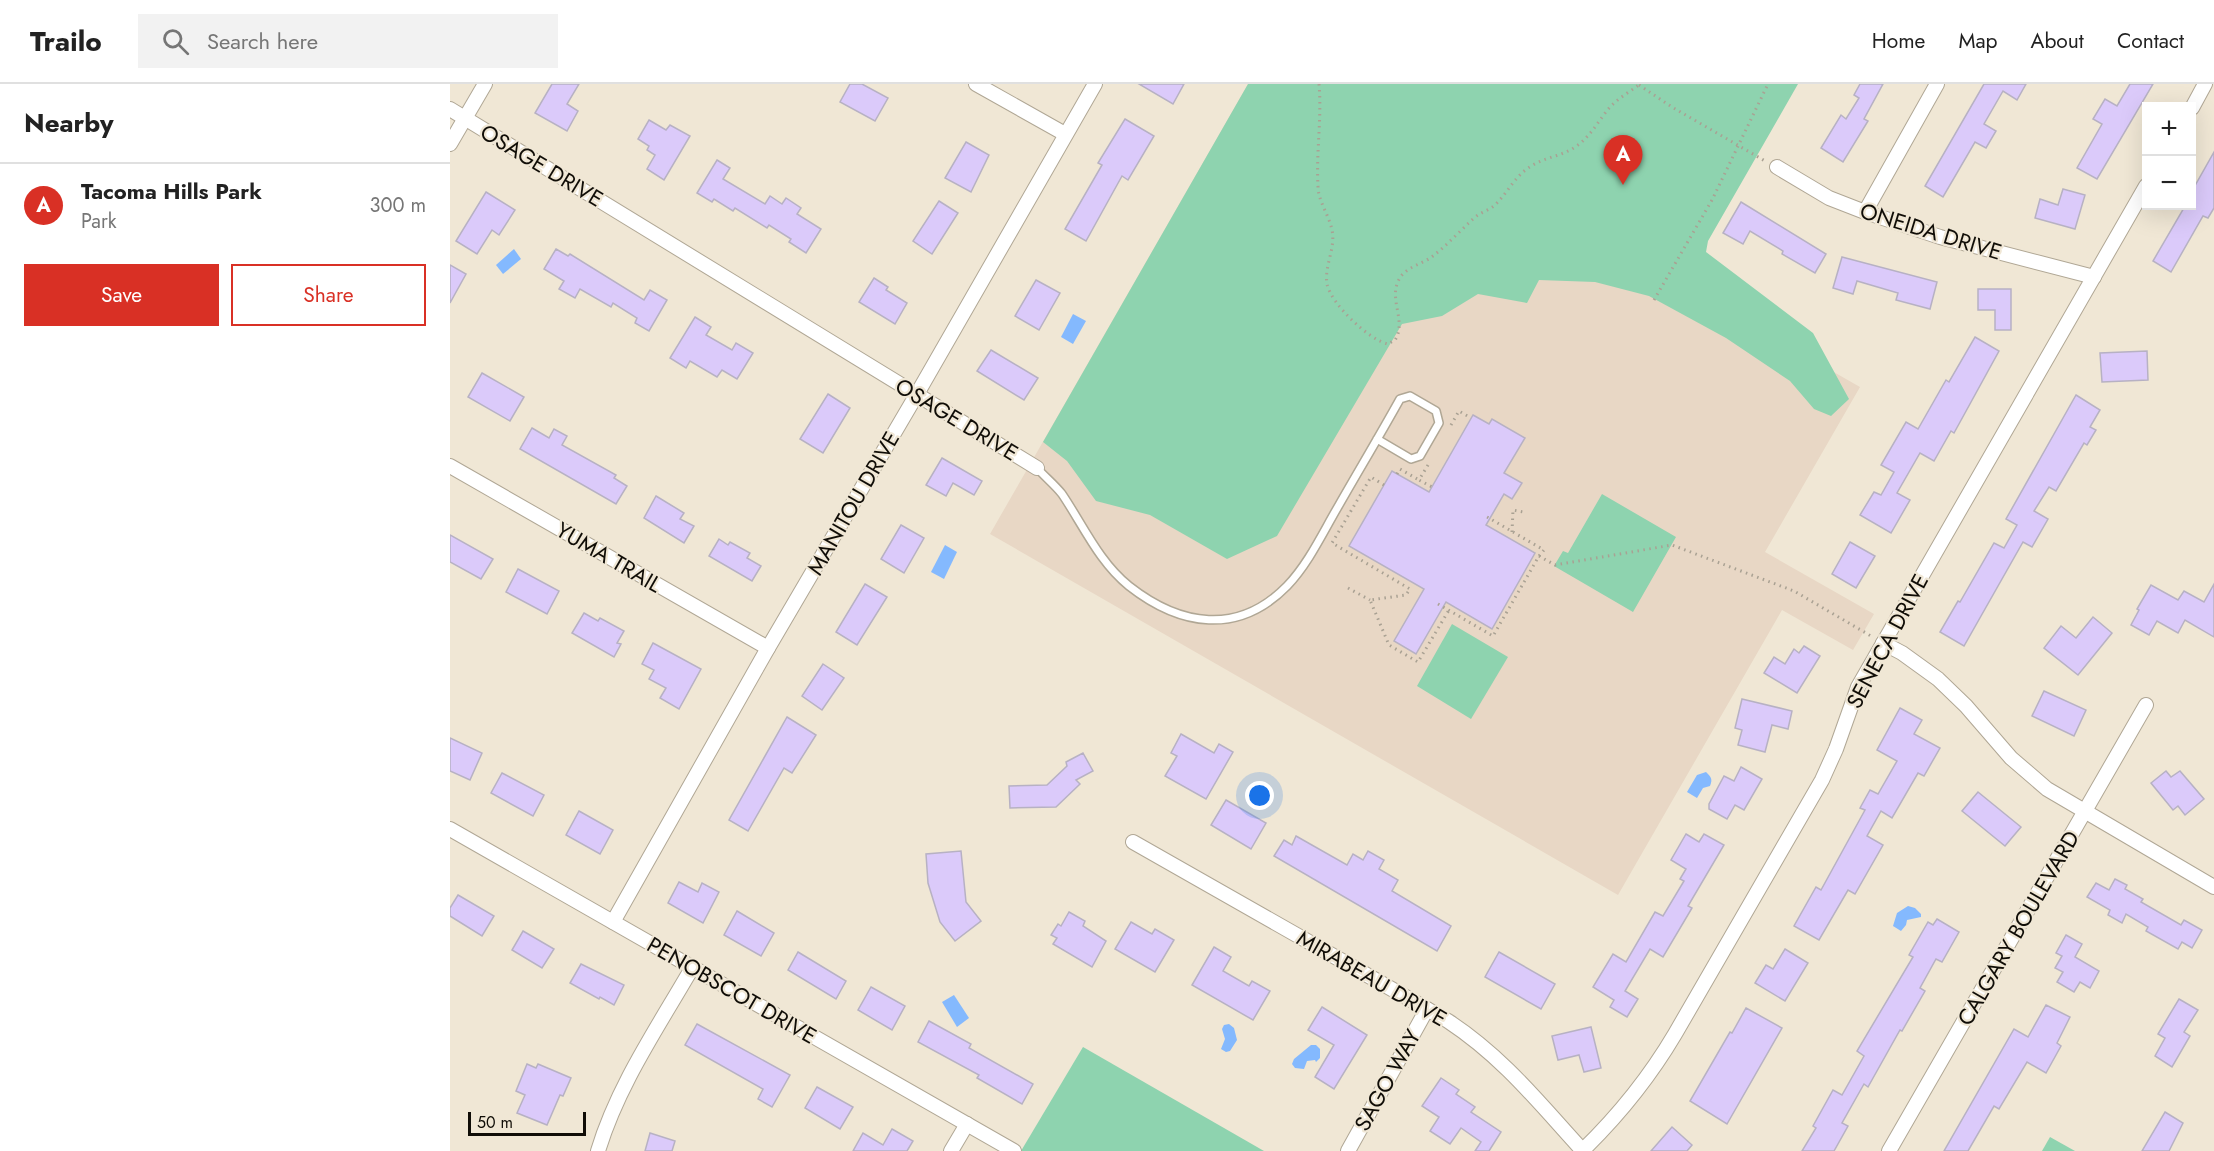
<!DOCTYPE html>
<html lang="en">
<head>
<meta charset="utf-8">
<style>
  :root { --surface:#fff; --page:#f2f2f2; --text:#222; --muted:#767676; --line:#e0e0e0; --accent:#d93025 }
  body { margin:0; font-family:Jost,sans-serif; background:var(--page); color:var(--text) }
  .controls { position:absolute; right:18px; top:18px; display:grid; overflow:hidden; border-radius:0px; box-shadow:0 6px 24px #0002 }
  .controls button { width:54px; height:54px; display:grid; place-items:center; padding:0; border:0; border-bottom:2px solid var(--line); background:var(--surface); color:var(--text); font:30px sans-serif }
  .scale { position:absolute; left:18px; bottom:15px; width:118px; box-sizing:border-box; padding-left:6px; border:3px solid #100d07; border-top:0; font-size:16px; line-height:21px; white-space:nowrap; color:#100d07; -webkit-text-stroke:4px #f0e7d5; paint-order:stroke }
  .you { position:absolute; left:810px; top:712px; width:21px; height:21px; margin:-15px; border:4px solid #fff; border-radius:50%; background:#1a73e8; box-shadow:0 0 0 9px #1a73e833 }
  .badge { display:grid; place-items:center; width:39px; height:39px; border-radius:50%; background:var(--accent); color:#fff; font-size:20px; font-weight:700 }
  .pin { position:absolute; translate:-50% -50px; filter:drop-shadow(0 2px 3px #0008) }
  .pin::after { content:''; position:absolute; top:32px; width:21px; height:18px; background:inherit; clip-path:polygon(0 0,100% 0,50% 100%) }
  .list { margin:0; padding:0; list-style:none }
  h2 { display:flex; justify-content:space-between; align-items:center; height:78px; margin:0; padding:0 24px; font-size:26px }
  h2 small { font-size:20px; font-weight:400; color:var(--muted) }
  .list li { display:grid; grid-template-columns:39px 1fr auto; gap:18px; align-items:center; box-sizing:border-box; height:84px; padding:0 24px; border-top:2px solid var(--line) }
  .list b { display:block; font-size:22px; white-space:nowrap }
  .list p { margin:0; font-size:20px; white-space:nowrap; color:var(--muted) }
  .list em { font-size:20px; font-style:normal; color:var(--muted) }
  .actions { display:flex; gap:12px; padding:18px 24px }
  .actions a { flex:1; padding:14px 0; border:2px solid var(--accent); border-radius:0px; text-align:center; font-size:21px; color:var(--accent) }
  .actions .main { background:var(--accent); color:#fff }
  .icon { flex:none; width:33px; height:33px; fill:none; stroke:currentColor; stroke-width:2; stroke-linecap:round; stroke-linejoin:round }
  .map { position:relative; flex:none; width:1764px; height:1067px; overflow:hidden }
  header { display:flex; align-items:center; gap:36px; box-sizing:border-box; height:84px; padding:0 30px; background:var(--surface); border-bottom:2px solid var(--line) }
  header strong { font-size:28px }
  nav { display:flex; gap:33px; margin-inline-start:auto; font-size:21px }
  .search { width:420px; height:54px; background:var(--page); display:flex; align-items:center; gap:15px; box-sizing:border-box; padding:0 21px; border-radius:0px; color:var(--muted); font-size:22px }
  main { display:flex }
  aside { flex:1; background:var(--surface) }
  .map>svg:first-child { display:block }
</style>
</head>
<body>
<header>
<strong>Trailo</strong>
<div class="search"><svg class="icon" aria-label="search" viewBox="0 0 24 24"><circle cx="10" cy="10" r="6"/><path d="M15 15l6 6"/></svg>Search here</div>
<nav><a>Home</a><a>Map</a><a>About</a><a>Contact</a></nav>
</header>
<main>
<aside>
<h2>Nearby<small></small></h2>
<ul class="list">
<li><span class="badge">A</span><div><b>Tacoma Hills Park</b><p>Park</p></div><em>300 m</em></li>
</ul>
<div class="actions"><a class="main">Save</a><a>Share</a></div>
</aside>
<div class="map">
<svg width="1764" height="1067" viewBox="0 0 1764 1067">
  <rect width="100%" height="100%" fill="#f0e7d5"/>
  <!-- education -->
  <path fill="#e8d7c5" d="M798,0H878L1410,303L1315,468L1424,530L1403,566L1332,526L1168,811L540,450Z"/>
  <!-- green -->
  <g fill="#8ed3af">
    <path d="M798,0H1348L1258,157L1256,168L1363,249L1399,315L1381,332L1364,325L1340,297L1276,254L1199,212L1145,198L1089,196L1077,219L1028,210L992,232L952,240L827,452L777,475L700,431L646,417L617,377L593,358Z"/>
    <path d="M1152,410L1226,453L1183,528L1104,482L1113,467L1118,469Z"/>
    <path d="M1002,540L1058,573L1021,635L967,602Z"/>
    <path d="M633,963L814,1067H571Z"/>
    <path d="M1600,1053L1625,1067H1592Z"/>
  </g>
  <!-- water -->
  <g fill="#84b9fe">
    <path d="M64,165L71,175L53,190L46,181Z"/>
    <path d="M623,230L636,237L623,260L611,253Z"/>
    <path d="M495,461L507,468L494,495L481,488Z"/>
    <path d="M1256,688C1261,693 1263,695 1260,702L1253,704L1247,714L1237,708L1247,691Z"/>
    <path d="M1458,822L1465,824L1471,830V833L1457,836L1456,841L1451,847L1443,842L1447,829Z"/>
    <path d="M504,911L519,934L507,943L492,918Z"/>
    <path d="M779,940L784,944L787,956L780,967L776,968L771,965L775,955L772,945L774,941Z"/>
    <path d="M861,961H866L870,965V974L866,978L865,976L857,977L854,985L845,984L842,980L844,975Z"/>
  </g>
  <!-- building -->
  <g fill="#dbcafa" stroke="#b7b1c3" stroke-width="1.5">
    <path d="M102,0H129L117,20L128,27L117,47L85,29Z"/>
    <path d="M400,0H412L438,14L425,37L390,18Z"/>
    <path d="M689,0H734L723,20Z"/>
    <path d="M1410,0H1433L1414,35L1418,37L1393,78L1371,64L1391,31L1396,35L1409,14L1404,11Z"/>
    <path d="M1534,0H1576L1567,16L1553,7L1534,40L1546,47L1536,64L1525,58L1493,113L1475,102Z"/>
    <path d="M1680,0H1703L1647,95L1627,84L1652,40L1643,35L1655,15L1667,22Z"/>
    <path d="M675,35L704,52L678,96L672,92L636,157L615,145L652,81L648,79Z"/>
    <path d="M199,36L216,46L220,41L240,52L214,96L197,85L205,71L197,66L199,62L188,55Z"/>
    <path d="M516,58L539,71L521,108L495,94Z"/>
    <path d="M1764,68V124L1758,134L1753,132L1721,188L1703,177L1735,122H1742V107Z"/>
    <path d="M267,76L280,84L273,95L315,120L320,112L332,120L336,114L351,124L347,130L371,145L356,169L339,158L341,155L319,141L317,144L285,124L283,127L264,115L262,118L247,109Z"/>
    <path d="M1613,105L1635,111L1625,145L1585,134L1590,115L1608,121Z"/>
    <path d="M36,108L65,126L49,151L42,146L27,170L6,157Z"/>
    <path d="M489,117L508,129L482,170L463,157Z"/>
    <path d="M1291,118L1376,170L1365,189L1332,170L1333,167L1300,147L1293,160L1273,149Z"/>
    <path d="M106,165L118,172L120,170L194,216L200,206L217,216L199,247L185,239L187,234L163,219L161,223L130,205L125,214L109,205L114,197L94,185Z"/>
    <path d="M1392,173L1487,198L1480,225L1446,216L1448,209L1407,197L1403,210L1383,204Z"/>
    <path d="M0,181L16,190L0,219Z"/>
    <path d="M424,194L438,203L436,206L457,219L445,240L409,218Z"/>
    <path d="M586,196L610,209L589,246L565,232Z"/>
    <path d="M1528,205H1561V246H1545V226H1528Z"/>
    <path d="M245,233L261,243L256,251L282,266L286,259L303,269L287,295L272,286L267,293L240,277L236,284L220,274Z"/>
    <path d="M1525,253L1549,267L1504,349L1501,347L1484,377L1470,369L1447,409L1460,416L1441,449L1410,431L1424,408L1431,411L1444,388L1431,381L1456,338L1468,345L1496,296L1499,298Z"/>
    <path d="M541,266L588,294L574,316L527,287Z"/>
    <path d="M1697,267L1698,296L1652,298L1650,269Z"/>
    <path d="M32,289L74,313L60,337L18,313Z"/>
    <path d="M378,310L400,324L373,369L350,355Z"/>
    <path d="M1626,311L1650,326L1640,343L1646,346L1637,361L1634,359L1606,407L1599,403L1584,427L1598,435L1582,463L1573,458L1514,562L1490,548L1508,517L1510,518L1544,459L1554,464L1567,441L1556,435Z"/>
    <path d="M1023,331L1039,340L1042,335L1075,354L1054,389L1072,399L1062,415L1054,410L1036,441L1085,469L1042,545L996,518L966,570L944,557L974,505L899,462L942,387L979,408Z"/>
    <path d="M82,344L99,354L104,345L117,352L112,361L166,391L164,394L177,402L166,420L70,365Z"/>
    <path d="M492,374L532,397L524,411L503,399L496,412L476,401Z"/>
    <path d="M206,412L234,429L230,435L244,442L234,459L194,434Z"/>
    <path d="M451,441L474,454L454,489L431,475Z"/>
    <path d="M0,451L43,475L31,495L0,478Z"/>
    <path d="M269,455L278,461L280,458L300,469L297,474L311,482L302,497L259,472Z"/>
    <path d="M1400,458L1425,472L1406,504L1382,490Z"/>
    <path d="M68,485L109,507L97,530L56,508Z"/>
    <path d="M415,500L437,513L407,561L386,548Z"/>
    <path d="M1764,500V553L1735,536L1728,549L1707,537L1699,551L1681,541L1689,526L1687,525L1701,501L1728,516L1734,507L1754,518Z"/>
    <path d="M134,529L148,537L150,534L174,547L167,559L171,560L164,573L122,549Z"/>
    <path d="M1643,533L1662,549L1628,591L1594,564L1611,542L1626,554Z"/>
    <path d="M203,559L251,585L229,625L210,614L216,604L199,595L204,586L192,580Z"/>
    <path d="M1354,562L1370,572L1347,609L1314,589L1324,573L1335,580L1344,565L1349,569Z"/>
    <path d="M373,580L394,594L372,626L352,612Z"/>
    <path d="M1594,607L1636,626L1624,652L1582,632Z"/>
    <path d="M1292,615L1342,627L1338,645L1322,641L1315,668L1288,661L1292,646L1285,644Z"/>
    <path d="M1450,624L1472,636L1464,650L1490,664L1474,692L1468,689L1442,734L1431,727L1417,752L1433,761L1405,810L1398,806L1369,856L1344,842L1366,803L1371,806L1415,726L1410,724L1420,706L1428,710L1447,677L1427,666Z"/>
    <path d="M337,633L366,651L342,689L334,684L298,747L279,736Z"/>
    <path d="M731,650L764,669L769,660L783,668L756,715L715,692L727,672L721,669Z"/>
    <path d="M0,654L32,669L20,696L0,687Z"/>
    <path d="M633,669L643,687L626,696L630,700L606,723L560,724L559,702L597,701L617,682L616,678Z"/>
    <path d="M1291,683L1312,695L1294,726L1285,721L1277,735L1259,725V720L1274,692L1284,697Z"/>
    <path d="M1716,687L1721,693L1730,687L1754,715L1735,731L1728,722L1723,726L1701,699Z"/>
    <path d="M52,689L94,711L83,732L41,709Z"/>
    <path d="M1528,708L1571,743L1555,762L1512,727Z"/>
    <path d="M776,716L816,739L801,765L761,741Z"/>
    <path d="M129,727L163,746L150,770L116,751Z"/>
    <path d="M1236,750L1249,758L1254,750L1274,761L1238,822L1242,824L1213,873L1200,865L1175,907L1188,915L1177,933L1160,923L1164,916L1143,903L1163,870L1176,878L1205,828L1213,832L1234,797L1230,795L1236,785L1221,776Z"/>
    <path d="M846,752L897,781L903,770L913,776L918,767L934,776L929,785L948,796L942,807L1001,842L987,867L824,772L834,756L842,761Z"/>
    <path d="M511,767L516,818L531,837L505,857L490,838L478,799L476,770Z"/>
    <path d="M1665,795L1677,801L1675,805L1693,815L1691,818L1731,841L1734,836L1752,846L1742,864L1732,858L1728,865L1696,847L1698,843L1676,830L1672,839L1658,831L1660,826L1637,813L1646,799L1659,806Z"/>
    <path d="M229,798L248,808L252,799L269,808L253,839L218,819Z"/>
    <path d="M8,811L44,832L32,852L0,832V824Z"/>
    <path d="M287,827L324,849L311,872L274,851Z"/>
    <path d="M619,828L635,837L633,842L656,857L642,883L603,860L607,854L601,851L608,840L611,842Z"/>
    <path d="M1487,835L1509,848L1492,878L1486,875L1470,904L1475,907L1452,947L1450,946L1418,1003L1414,1000L1392,1039L1398,1042L1384,1067H1352L1366,1044L1363,1042L1383,1006L1392,1011L1414,972L1407,967L1463,873L1459,871L1478,838L1483,841Z"/>
    <path d="M681,838L702,850L705,845L724,856L705,888L665,865Z"/>
    <path d="M73,847L104,865L92,884L62,866Z"/>
    <path d="M1616,851L1632,860L1625,873L1649,887L1640,904L1630,898L1624,908L1607,898L1613,888L1605,884L1612,872L1606,869Z"/>
    <path d="M764,863L781,873L773,887L799,902L802,897L820,907L803,936L742,901Z"/>
    <path d="M1335,865L1358,879L1335,917L1305,899L1316,881L1323,885Z"/>
    <path d="M348,868L396,897L386,915L338,886Z"/>
    <path d="M1049,868L1105,900L1091,925L1035,893Z"/>
    <path d="M131,880L174,901L164,921L150,913L149,915L120,899Z"/>
    <path d="M421,903L455,922L442,946L408,926Z"/>
    <path d="M1729,915L1748,926L1734,948L1740,952L1722,983L1705,972L1715,954L1708,950Z"/>
    <path d="M1596,921L1620,933L1607,959L1611,962L1596,989L1577,978L1549,1025L1544,1022L1518,1067H1494L1564,945L1578,953Z"/>
    <path d="M872,923L917,951L884,1005L865,993L884,961L858,946Z"/>
    <path d="M1296,924L1332,944L1277,1040L1240,1017L1280,948L1282,949Z"/>
    <path d="M479,937L521,960L519,964L583,1000L572,1020L527,994L529,991L468,958Z"/>
    <path d="M247,940L340,991L322,1023L308,1015L313,1005L235,961Z"/>
    <path d="M1141,943L1151,984L1134,988L1129,971L1108,976L1102,952Z"/>
    <path d="M77,980L86,984L88,980L121,994L113,1012L110,1011L97,1041L67,1029L75,1011L66,1007Z"/>
    <path d="M991,994L1009,1006L1006,1010L1025,1023L1021,1028L1051,1048L1039,1067H1025L1031,1058L1011,1044L1000,1060L980,1047L989,1033L972,1022Z"/>
    <path d="M367,1003L403,1023L390,1045L355,1024Z"/>
    <path d="M1715,1028L1733,1039L1719,1067H1692Z"/>
    <path d="M1222,1043L1242,1061L1237,1067H1201Z"/>
    <path d="M442,1045L463,1057L457,1067H403L413,1049L433,1061Z"/>
    <path d="M200,1049L225,1057L222,1067H195Z"/>
  </g>
  <g fill="none" stroke-linecap="round" stroke-linejoin="round">
    <defs>
      <path id="service" d="M587,384C595,393 605,401 612,410C633,441 649,478 679,502C730,542 788,552 837,502C859,479 873,448 889,421C909,386 930,351 950,315L960,312L986,327L989,339L970,372L961,375L927,355"/>
      <g id="minor">
        <path d="M526,0L615,50"/>
        <path d="M1742,24L1755,0"/>
        <path d="M0,25L587,384"/>
        <path d="M0,60L35,0"/>
        <path d="M1327,83L1379,114L1415,128L1490,153L1644,193"/>
        <path d="M1415,128L1487,0"/>
        <path d="M0,382L318,564"/>
        <path d="M1433,559L1452,569L1488,595L1516,622L1561,674L1597,705L1764,803"/>
        <path d="M0,745L564,1067"/>
        <path d="M683,758L998,937C1054,974 1089,1019 1133,1067"/>
        <path d="M163,838L318,564L467,310L645,0"/>
        <path d="M1133,1066C1169,1031 1199,994 1225,950L1372,696L1386,665L1408,603L1696,102"/>
        <path d="M148,1067C168,1001 208,943 242,884"/>
        <path d="M501,1067L517,1040"/>
        <path d="M898,1067L977,925"/>
        <path d="M1439,1067L1696,621"/>
      </g>
    </defs>
    <!-- service casing -->
    <use href="#service" stroke="#b0a795" stroke-width="10"/>
    <!-- minor casing -->
    <use href="#minor" stroke="#b0a795" stroke-width="16"/>
    <!-- path -->
    <g stroke="#a9a193" stroke-width="3" stroke-dasharray="1.5 4.5" stroke-linecap="butt">
      <path d="M869,0C872,34 866,68 868,102C868,117 879,131 882,146C886,164 874,182 877,200C881,220 919,256 938,260L945,256C958,236 935,212 952,191C960,182 974,179 983,172C997,161 1010,147 1023,135C1030,128 1039,127 1046,120C1059,107 1065,91 1083,81C1096,73 1112,72 1125,63C1141,53 1149,35 1161,22C1170,13 1181,7 1190,0"/>
      <path d="M1189,1L1222,23L1315,77"/>
      <path d="M1204,216L1262,116L1318,0"/>
      <path d="M1001,341L1009,327L1021,334"/>
      <path d="M978,381L969,396L982,403"/>
      <path d="M947,390L950,385L969,396"/>
      <path d="M934,401L921,393L882,459L960,505L956,511L920,516L939,561L968,578L999,526"/>
      <path d="M1062,448L1063,426L1073,428"/>
      <path d="M1089,472L1105,481L1222,461L1344,507L1421,552"/>
      <path d="M898,504L920,516"/>
      <path d="M988,520L1043,552L1089,472L1094,466L1037,433"/>
    </g>
    <!-- service -->
    <use href="#service" stroke="#fff" stroke-width="7"/>
    <!-- minor -->
    <use href="#minor" stroke="#fff" stroke-width="14"/>
  </g>
  <g text-anchor="middle" stroke-width="4.5" stroke-linejoin="round" paint-order="stroke">
    <!-- street labels -->
    <g font-size="22" fill="#100d07" stroke="#f0e7d5">
      <text transform="translate(92 81) rotate(31)" y="8">OSAGE DRIVE</text>
      <text transform="translate(1481 147) rotate(17)" y="8">ONEIDA DRIVE</text>
      <text transform="translate(507 335) rotate(31)" y="8">OSAGE DRIVE</text>
      <text transform="translate(403 419) rotate(-60)" y="8">MANITOU DRIVE</text>
      <text transform="translate(159 473) rotate(30)" y="8">YUMA TRAIL</text>
      <text transform="translate(1437 557) rotate(-62)" y="8">SENECA DRIVE</text>
      <text transform="translate(1568 844) rotate(-60)" y="8">CALGARY BOULEVARD</text>
      <text transform="translate(922 894) rotate(30)" y="8">MIRABEAU DRIVE</text>
      <text transform="translate(282 906) rotate(30)" y="8">PENOBSCOT DRIVE</text>
      <text transform="translate(937 996) rotate(-61)" y="8">SAGO WAY</text>
    </g>
  </g>
</svg>
<div class="controls">
<button>+</button>
<button>−</button>
</div>
<div class="scale">50 m</div>
<div class="you"></div>
<div class="pin badge" style="left:1173px;top:101px">A</div>
</div>
</main>
</body>
</html>
